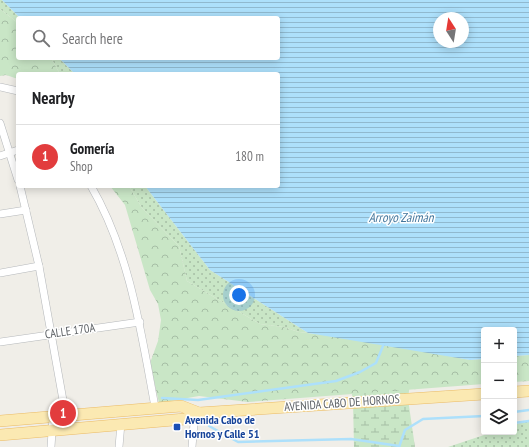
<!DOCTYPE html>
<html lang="en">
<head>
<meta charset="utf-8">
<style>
  :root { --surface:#fff; --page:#f6f6f6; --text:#202124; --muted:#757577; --line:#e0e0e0; --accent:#e23c3d }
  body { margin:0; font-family:"PT Sans Narrow",sans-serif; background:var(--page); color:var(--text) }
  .controls { position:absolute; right:12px; bottom:12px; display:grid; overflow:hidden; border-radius:4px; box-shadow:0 2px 10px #0003 }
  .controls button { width:36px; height:36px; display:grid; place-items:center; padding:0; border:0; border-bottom:1px solid var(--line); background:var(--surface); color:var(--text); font:20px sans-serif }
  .compass { position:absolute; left:433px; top:12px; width:36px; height:36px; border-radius:50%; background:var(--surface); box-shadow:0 2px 10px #0003; rotate:348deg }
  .you { position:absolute; left:239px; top:295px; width:14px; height:14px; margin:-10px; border:3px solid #fff; border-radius:50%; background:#1a73e8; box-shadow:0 0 0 6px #1a73e833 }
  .badge { display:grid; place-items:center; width:26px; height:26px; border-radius:50%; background:var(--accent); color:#fff; font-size:13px; font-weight:700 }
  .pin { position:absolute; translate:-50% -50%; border:2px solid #fff; box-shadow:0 1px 4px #0006 }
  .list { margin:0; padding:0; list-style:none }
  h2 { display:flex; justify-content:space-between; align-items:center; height:52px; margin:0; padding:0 16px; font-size:17px }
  h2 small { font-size:13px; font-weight:400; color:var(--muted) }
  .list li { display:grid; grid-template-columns:26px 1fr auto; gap:12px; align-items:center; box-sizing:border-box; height:64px; padding:0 16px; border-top:1px solid var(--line) }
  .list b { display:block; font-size:15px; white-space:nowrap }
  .list p { margin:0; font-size:13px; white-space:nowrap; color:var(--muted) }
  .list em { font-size:13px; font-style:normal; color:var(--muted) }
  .icon { flex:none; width:22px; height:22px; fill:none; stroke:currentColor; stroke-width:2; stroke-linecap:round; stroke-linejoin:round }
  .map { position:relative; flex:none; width:529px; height:447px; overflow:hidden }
  .search { position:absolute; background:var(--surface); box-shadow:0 2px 10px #0003; left:16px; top:16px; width:264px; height:44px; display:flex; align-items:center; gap:10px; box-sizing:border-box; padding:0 14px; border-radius:4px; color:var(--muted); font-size:15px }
  .panel { position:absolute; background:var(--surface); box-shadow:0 2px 10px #0003; left:16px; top:72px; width:264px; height:116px; border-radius:4px }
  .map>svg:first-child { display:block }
</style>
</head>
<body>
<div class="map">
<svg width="529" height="447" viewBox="0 0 529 447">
  <defs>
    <pattern id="grass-dots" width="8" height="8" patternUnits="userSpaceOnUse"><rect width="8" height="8" fill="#c9e6c6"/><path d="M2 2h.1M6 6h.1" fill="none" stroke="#a6bea5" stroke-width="1.8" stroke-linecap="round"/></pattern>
    <pattern id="wetland-marsh" width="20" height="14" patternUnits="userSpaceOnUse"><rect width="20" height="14" fill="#c9e6c6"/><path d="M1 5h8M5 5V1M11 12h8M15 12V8" fill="none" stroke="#a6bea5"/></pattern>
    <pattern id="park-crowns" width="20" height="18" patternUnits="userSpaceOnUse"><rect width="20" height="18" fill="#c9e6c6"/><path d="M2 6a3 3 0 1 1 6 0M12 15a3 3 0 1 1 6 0" fill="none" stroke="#a6bea5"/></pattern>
    <pattern id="water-rules" width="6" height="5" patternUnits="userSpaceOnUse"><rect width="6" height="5" fill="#ade0fb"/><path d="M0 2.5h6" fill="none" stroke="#90b9cf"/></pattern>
  </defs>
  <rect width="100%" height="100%" fill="#f0eee8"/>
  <!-- grass -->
  <g fill="url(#grass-dots)">
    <path d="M0,0H2L20,18H18V23L0,9Z"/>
    <path d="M51,58H59L75,74H60Z"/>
    <path d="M129,186H145L210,270L308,333L299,332L283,327L260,324L187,281L179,246L142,208Z"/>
    <path d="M529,420V447H448L493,432H514V425Z"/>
  </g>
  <!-- wetland -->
  <path fill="url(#wetland-marsh)" d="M412,367L408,399L415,447H354L353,402L349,373Z"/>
  <!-- park -->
  <g fill="url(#park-crowns)">
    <path d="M0,9L18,23V58H51L60,74H18V79L6,75L0,76Z"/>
    <path d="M110,186H129L142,208L179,246L187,281L260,324L283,327L299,332L374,341L470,360L484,359V384L248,402L199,396L159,403L150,363L158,341L161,320L158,304L150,290L125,205Z"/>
    <path d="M529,355V381L514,382V356Z"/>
  </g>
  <!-- water -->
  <path fill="url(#water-rules)" fill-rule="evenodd" d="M2,0H529V355L514,356V330H484V359L470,360L308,333L210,270L145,186H278V74H75L59,58H278V18H20ZM439,18H463V42H439Z"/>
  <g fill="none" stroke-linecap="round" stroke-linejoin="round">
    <!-- stream -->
    <g stroke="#ade0fb" stroke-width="2.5">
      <path d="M162,398L198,400L336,381L360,372L376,363L383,346"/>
      <path d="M514,412L529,410"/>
      <path d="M514,423L529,421"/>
      <path d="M209,426L238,442L351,439L399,446"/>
      <path d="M399,447L405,430L423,419L484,416"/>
    </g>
    <defs>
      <g id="street">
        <path d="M0,87L18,91"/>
        <path d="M0,123L18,180"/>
        <path d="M0,156L18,150"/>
        <path d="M20,186L39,266L66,417"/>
        <path d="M91,186C130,253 141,332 155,407"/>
        <path d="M0,214L26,210"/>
        <path d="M0,273L39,266"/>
        <path d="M0,342L140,322"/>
        <path d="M51,447L53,417"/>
        <path d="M119,447L121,423"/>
        <path d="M192,447L194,423L199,413"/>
      </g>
      <g id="primary">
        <path d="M514,392L529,391"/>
        <path d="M0,421L181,406L199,413"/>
        <path d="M0,435L185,419L199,413L484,394"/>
      </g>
    </defs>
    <!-- street casing -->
    <use href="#street" stroke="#b5b8bb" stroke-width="8"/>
    <!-- primary casing -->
    <use href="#primary" stroke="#ebbb66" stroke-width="12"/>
    <!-- street -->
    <use href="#street" stroke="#fff" stroke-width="7"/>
    <!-- primary -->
    <use href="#primary" stroke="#fbe9b2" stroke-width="11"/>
  </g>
  <!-- markers -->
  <rect fill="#1a4fb4" stroke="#fff" stroke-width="1.5" x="173" y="423" width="8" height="8" rx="2"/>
  <g text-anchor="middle" stroke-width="3" stroke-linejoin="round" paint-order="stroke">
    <!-- street labels -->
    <g font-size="12" fill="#5f6367" stroke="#fff">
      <text transform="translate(70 331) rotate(-8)" y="4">CALLE 170A</text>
      <text transform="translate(342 403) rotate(-4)" y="4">AVENIDA CABO DE HORNOS</text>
    </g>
    <!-- transit labels -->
    <g font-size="12" font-weight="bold" fill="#164399" stroke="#fff" text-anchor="start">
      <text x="185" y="424">Avenida Cabo de<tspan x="185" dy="14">Hornos y Calle 51</tspan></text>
    </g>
    <!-- water labels -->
    <g font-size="13" font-style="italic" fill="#43769c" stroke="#fff">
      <text x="401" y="222">Arroyo Zaimán</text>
    </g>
  </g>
</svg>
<div class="controls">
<button>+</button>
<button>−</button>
<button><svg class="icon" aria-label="layers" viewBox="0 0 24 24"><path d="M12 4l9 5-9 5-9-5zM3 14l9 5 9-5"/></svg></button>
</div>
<svg class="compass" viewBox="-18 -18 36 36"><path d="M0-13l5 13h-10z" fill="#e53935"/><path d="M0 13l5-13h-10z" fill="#757577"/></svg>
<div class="you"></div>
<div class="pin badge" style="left:63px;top:413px">1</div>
<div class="search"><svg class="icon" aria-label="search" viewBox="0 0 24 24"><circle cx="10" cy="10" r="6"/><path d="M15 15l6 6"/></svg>Search here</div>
<section class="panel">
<h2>Nearby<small></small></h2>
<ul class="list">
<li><span class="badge">1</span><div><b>Gomería</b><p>Shop</p></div><em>180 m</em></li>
</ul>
</section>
</div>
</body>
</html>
